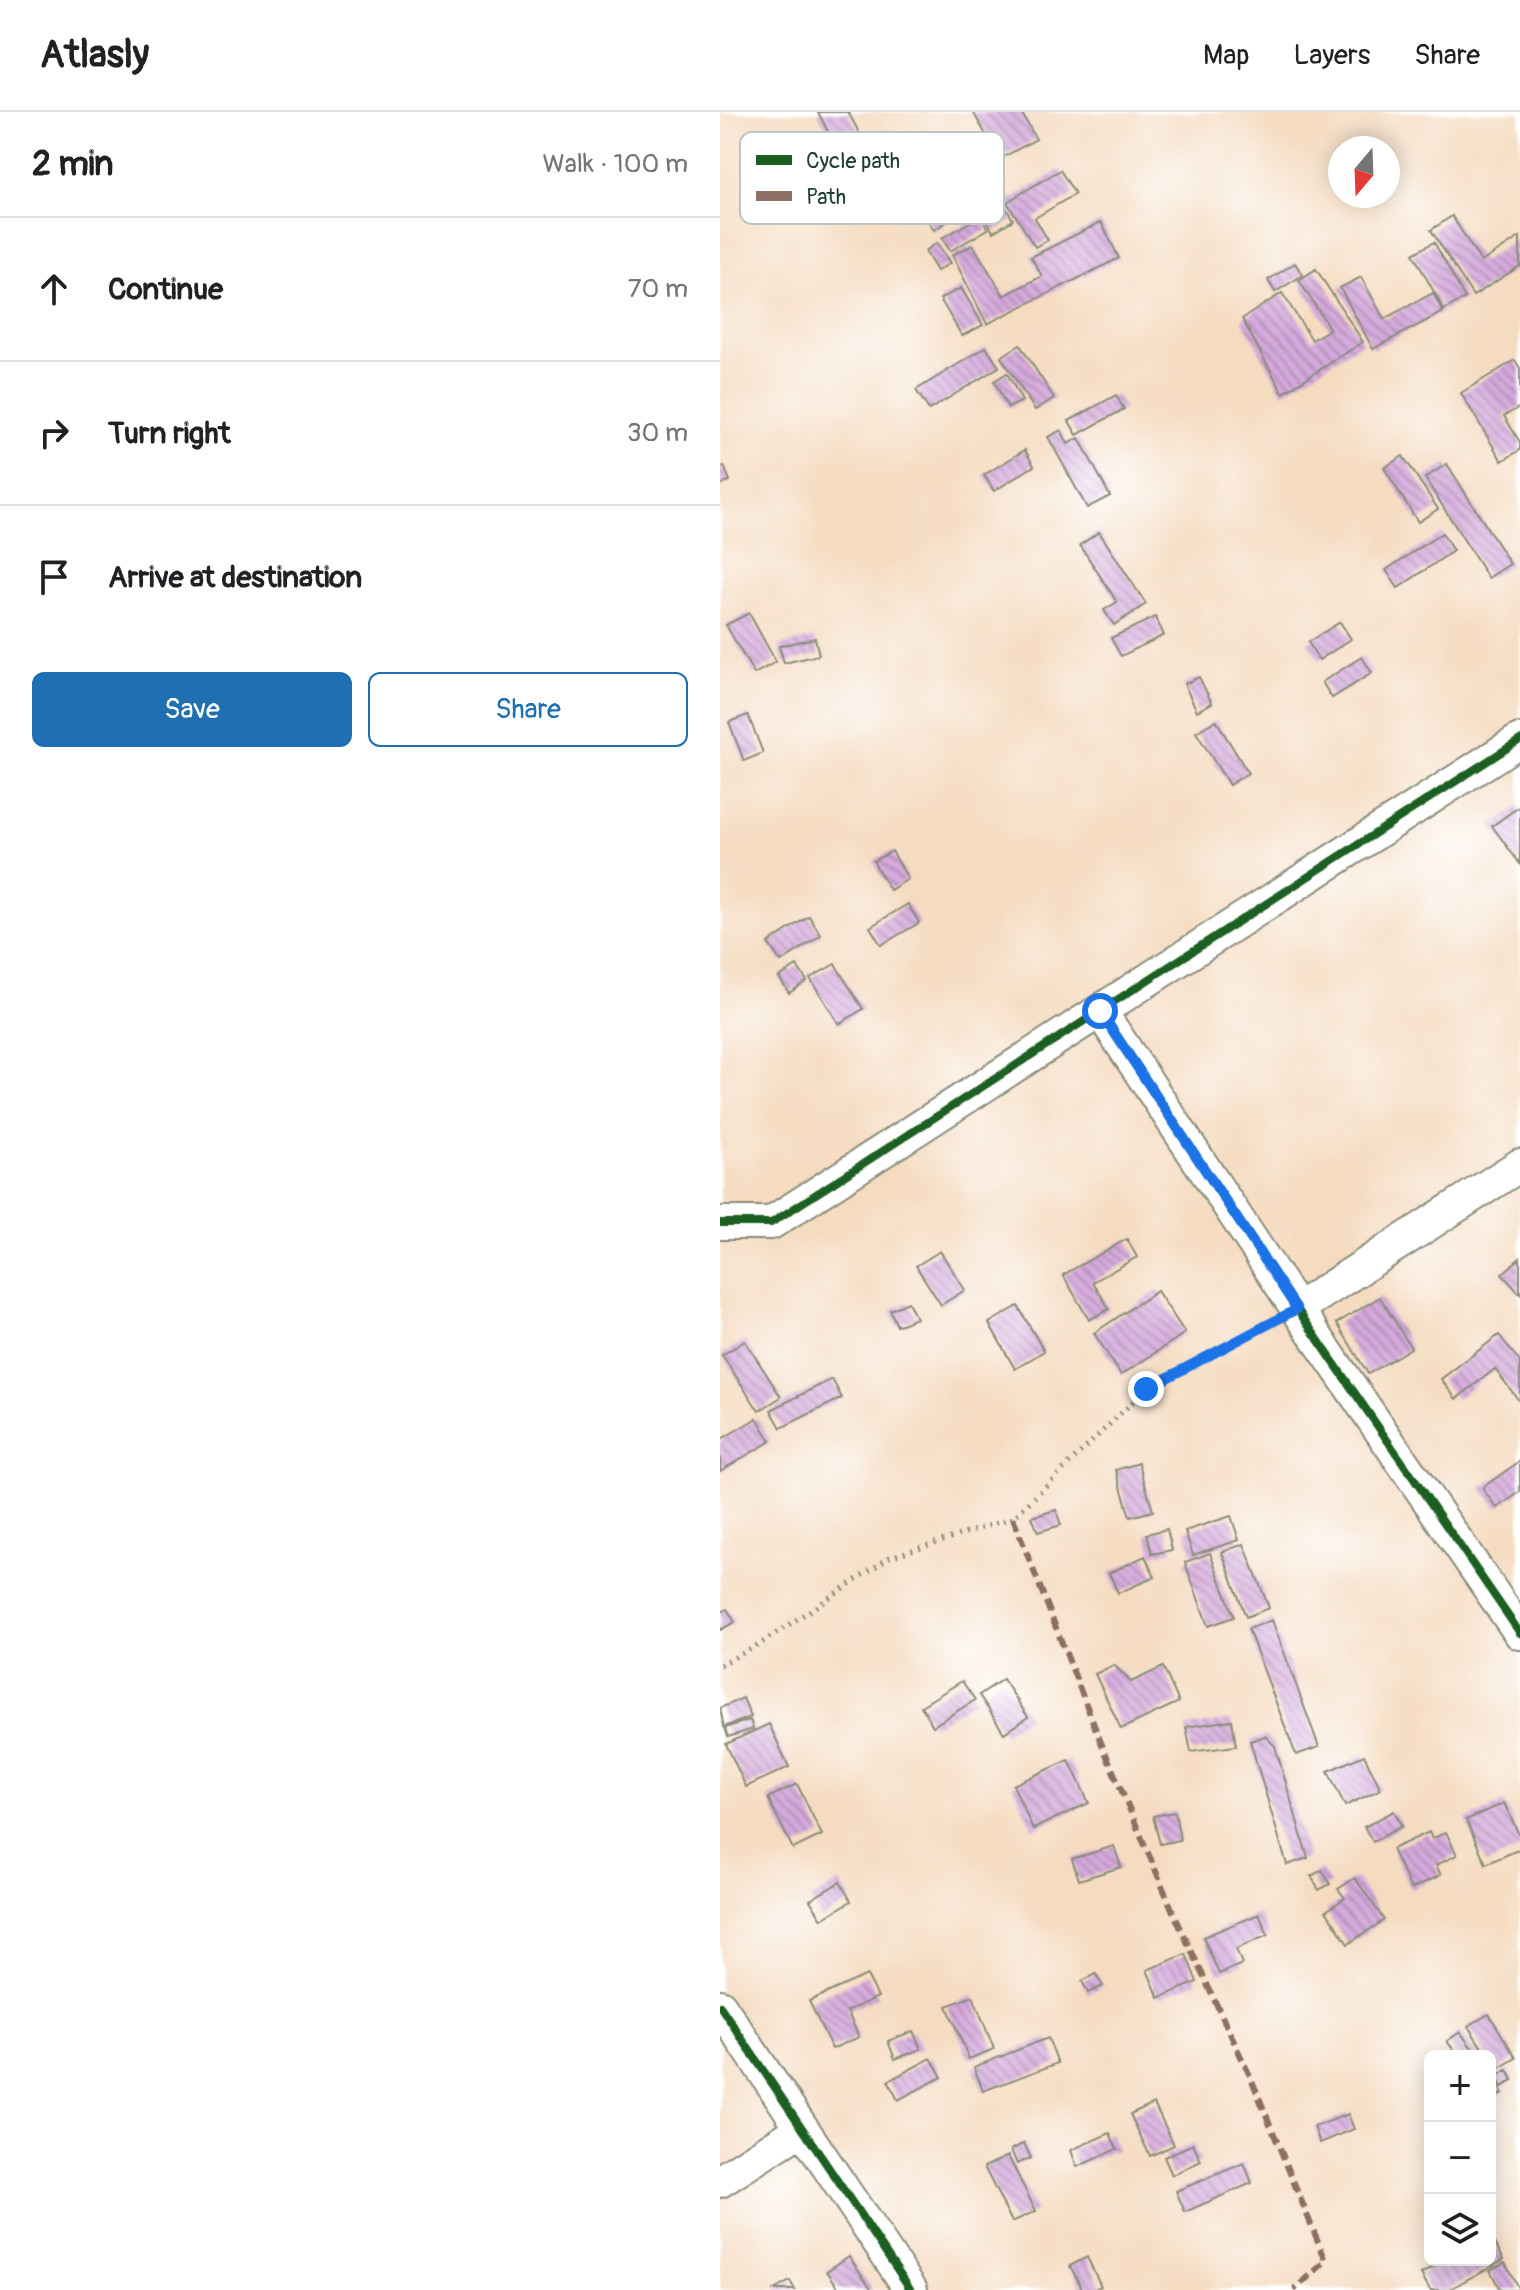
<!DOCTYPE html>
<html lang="en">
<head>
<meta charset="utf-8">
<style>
  :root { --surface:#fff; --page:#f6f6f6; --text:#202124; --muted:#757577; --line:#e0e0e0; --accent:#1f6fb2 }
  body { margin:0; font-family:Pangolin,sans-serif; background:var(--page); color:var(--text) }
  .controls { position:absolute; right:24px; bottom:24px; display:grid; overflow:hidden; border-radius:12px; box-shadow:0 4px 20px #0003 }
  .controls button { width:72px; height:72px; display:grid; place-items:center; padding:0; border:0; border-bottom:2px solid var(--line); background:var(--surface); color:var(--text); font:40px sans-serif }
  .compass { position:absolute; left:608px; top:24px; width:72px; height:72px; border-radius:50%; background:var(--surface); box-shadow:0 4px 20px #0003; rotate:199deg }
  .stop { position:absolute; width:24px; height:24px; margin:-18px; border:6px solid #1a73e8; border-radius:50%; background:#fff }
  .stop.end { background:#1a73e8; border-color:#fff; box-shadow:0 2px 8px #0008 }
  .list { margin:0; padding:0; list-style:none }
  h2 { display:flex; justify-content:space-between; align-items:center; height:104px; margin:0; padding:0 32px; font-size:34px }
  h2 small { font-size:26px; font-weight:400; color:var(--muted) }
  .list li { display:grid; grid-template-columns:52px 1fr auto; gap:24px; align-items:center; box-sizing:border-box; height:144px; padding:0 32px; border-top:2px solid var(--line) }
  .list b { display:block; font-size:30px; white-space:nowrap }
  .list em { font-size:26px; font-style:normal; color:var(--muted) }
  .actions { display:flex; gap:16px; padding:24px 32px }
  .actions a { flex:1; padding:18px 0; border:2px solid var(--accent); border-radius:12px; text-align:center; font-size:28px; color:var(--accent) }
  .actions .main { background:var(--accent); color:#fff }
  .icon { flex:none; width:44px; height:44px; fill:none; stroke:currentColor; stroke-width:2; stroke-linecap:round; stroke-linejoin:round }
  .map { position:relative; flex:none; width:800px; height:2178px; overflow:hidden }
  header { display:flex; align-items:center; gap:48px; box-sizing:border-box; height:112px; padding:0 40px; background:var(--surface); border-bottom:2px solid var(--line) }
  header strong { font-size:38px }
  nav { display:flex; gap:44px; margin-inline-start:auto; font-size:28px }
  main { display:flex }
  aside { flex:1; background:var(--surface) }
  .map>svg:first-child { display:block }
</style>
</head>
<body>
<header>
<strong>Atlasly</strong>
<nav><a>Map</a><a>Layers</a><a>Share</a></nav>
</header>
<main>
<aside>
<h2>2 min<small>Walk · 100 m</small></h2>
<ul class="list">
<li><svg class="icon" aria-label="ahead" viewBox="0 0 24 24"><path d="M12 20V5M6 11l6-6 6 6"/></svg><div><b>Continue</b></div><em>70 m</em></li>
<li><svg class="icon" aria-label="right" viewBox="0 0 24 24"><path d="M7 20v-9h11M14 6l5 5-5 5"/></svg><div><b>Turn right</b></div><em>30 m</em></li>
<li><svg class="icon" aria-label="arrive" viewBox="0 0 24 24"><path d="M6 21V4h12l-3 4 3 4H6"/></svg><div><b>Arrive at destination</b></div></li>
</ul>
<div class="actions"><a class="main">Save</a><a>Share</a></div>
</aside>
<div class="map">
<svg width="800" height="2178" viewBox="0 0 800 2178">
  <defs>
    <pattern id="building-back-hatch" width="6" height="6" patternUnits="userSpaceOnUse" patternTransform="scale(2)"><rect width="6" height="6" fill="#d5a9dc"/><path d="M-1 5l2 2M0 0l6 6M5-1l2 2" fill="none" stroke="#ac8bb3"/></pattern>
  </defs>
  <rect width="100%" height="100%" fill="#fff"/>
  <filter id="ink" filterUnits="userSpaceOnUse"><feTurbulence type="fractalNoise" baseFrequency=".0125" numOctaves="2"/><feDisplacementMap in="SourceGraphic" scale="16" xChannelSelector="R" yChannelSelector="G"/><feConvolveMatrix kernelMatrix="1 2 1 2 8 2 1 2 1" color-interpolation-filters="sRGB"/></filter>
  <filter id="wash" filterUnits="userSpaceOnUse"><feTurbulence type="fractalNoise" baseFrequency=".006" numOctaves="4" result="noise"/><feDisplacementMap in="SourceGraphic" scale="32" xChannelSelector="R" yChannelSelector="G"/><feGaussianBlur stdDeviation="1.8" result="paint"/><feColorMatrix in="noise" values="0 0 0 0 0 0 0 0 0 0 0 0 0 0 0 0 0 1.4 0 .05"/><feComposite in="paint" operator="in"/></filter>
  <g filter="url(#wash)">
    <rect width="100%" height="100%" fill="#f5dcc1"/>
    <g id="blocks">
      <!-- building -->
      <g fill="url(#building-back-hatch)">
        <path d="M98,0H128L147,35L122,47Z"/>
        <path d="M253,0H301L316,27L280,47Z"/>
        <path d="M182,28L234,105L214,118L163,40Z"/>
        <path d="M340,58L355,82L315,106L328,128L315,135L287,90Z"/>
        <path d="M284,92L293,108L273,120L264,104Z"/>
        <path d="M261,104L268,117L230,139L222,126Z"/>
        <path d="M732,104L761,150L800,125V154L753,184L711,118Z"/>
        <path d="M381,110L399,146L267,212L232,143L253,133L284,184L322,164L311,145Z"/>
        <path d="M714,130L745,186L724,198L693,142Z"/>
        <path d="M217,131L230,151L217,159L205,139Z"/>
        <path d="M575,151L583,163L555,180L548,168Z"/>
        <path d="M596,157L643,230L563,281L522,207L562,181L592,228L610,217L579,168Z"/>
        <path d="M641,165L664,207L713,181L723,200L653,237L620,176Z"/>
        <path d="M241,176L263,213L242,224L220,187Z"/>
        <path d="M300,233L334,286L315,298L281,245Z"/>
        <path d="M266,235L279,255L209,298L196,278Z"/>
        <path d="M795,248L800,256V295L784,304L800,330V338L782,349L741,281Z"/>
        <path d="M287,261L302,289L288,296L274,269Z"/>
        <path d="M396,283L404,297L357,323L349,309Z"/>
        <path d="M341,318L348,332L359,326L390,384L367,396L328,325Z"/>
        <path d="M305,338L314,354L274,379L264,363Z"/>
        <path d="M683,344L718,397L698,410L664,356Z"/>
        <path d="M727,352L790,452L768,466L705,366Z"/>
        <path d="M4,354L10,369L0,373V356Z"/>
        <path d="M379,420L426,492L394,513L384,498L397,490L360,433Z"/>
        <path d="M722,421L733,439L678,476L666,458Z"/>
        <path d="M29,501L56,550L34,562L6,513Z"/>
        <path d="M435,505L444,523L401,544L391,526Z"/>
        <path d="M620,510L631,527L599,548L588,530Z"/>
        <path d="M95,526L99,543L64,551L59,534Z"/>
        <path d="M642,545L652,561L612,586L602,570Z"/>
        <path d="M479,565L492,591L477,599L464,572Z"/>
        <path d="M28,603L43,641L24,649L9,610Z"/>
        <path d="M496,608L528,661L509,673L476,620Z"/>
        <path d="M800,694V752L772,714Z"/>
        <path d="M172,739L188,767L170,778L153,749Z"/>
        <path d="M188,792L199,811L161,833L150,815Z"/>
        <path d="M89,804L101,823L61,850L48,831Z"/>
        <path d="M115,852L143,897L119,912L90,866Z"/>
        <path d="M77,854L87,869L69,881L59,865Z"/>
        <path d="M407,1127L417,1145L373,1170L389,1197L369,1208L343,1163Z"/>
        <path d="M220,1139L245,1178L221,1193L196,1154Z"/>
        <path d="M800,1146V1182L782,1162Z"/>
        <path d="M437,1179L465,1221L401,1263L374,1221Z"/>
        <path d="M660,1185L691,1236L648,1262L617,1211Z"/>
        <path d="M188,1190L196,1206L177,1214L170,1198Z"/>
        <path d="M298,1194L324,1239L295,1257L269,1211Z"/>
        <path d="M779,1223L800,1250V1290L775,1257L736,1287L721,1267Z"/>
        <path d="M25,1229L61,1285L39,1299L2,1243Z"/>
        <path d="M112,1267L122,1286L61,1316L51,1298Z"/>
        <path d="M37,1306L51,1329L0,1359V1328Z"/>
        <path d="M800,1349V1380L777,1396L762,1376Z"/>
        <path d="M419,1351L433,1399L410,1405L396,1358Z"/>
        <path d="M336,1398L341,1413L318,1420L312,1405Z"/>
        <path d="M511,1404L519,1428L473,1443L465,1419Z"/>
        <path d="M447,1417L452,1438L432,1442L427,1422Z"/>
        <path d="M524,1432L549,1496L526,1505L502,1440Z"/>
        <path d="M490,1441L514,1505L488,1514L465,1450Z"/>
        <path d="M425,1444L435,1465L398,1481L389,1461Z"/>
        <path d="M7,1497L15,1510L0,1518V1501Z"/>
        <path d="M552,1508L599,1635L576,1643L528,1517Z"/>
        <path d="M394,1553L411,1570L443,1555L459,1590L401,1617L375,1562Z"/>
        <path d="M283,1567L308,1605L284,1621L259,1583Z"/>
        <path d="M242,1569L255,1588L213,1614L201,1594Z"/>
        <path d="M23,1586L31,1605L4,1615L0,1596Z"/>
        <path d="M30,1608L33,1617L8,1625L5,1616Z"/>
        <path d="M512,1608L516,1634L471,1640L466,1615Z"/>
        <path d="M49,1612L69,1655L26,1675L6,1632Z"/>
        <path d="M545,1624L555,1634L588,1746L567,1753L530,1629Z"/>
        <path d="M644,1643L661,1677L625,1694L608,1659Z"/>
        <path d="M349,1648L369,1691L313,1717L293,1673Z"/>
        <path d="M77,1672L102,1723L73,1737L48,1686Z"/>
        <path d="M784,1691L800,1725V1737L766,1752L746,1708Z"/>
        <path d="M674,1699L682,1714L653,1730L644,1715Z"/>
        <path d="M455,1700L460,1728L440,1732L433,1704Z"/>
        <path d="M709,1720L712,1727L726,1720L737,1743L716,1753L721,1763L691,1777L672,1737Z"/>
        <path d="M394,1734L401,1755L359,1768L352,1747Z"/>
        <path d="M602,1758L610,1772L599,1778L591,1764Z"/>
        <path d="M635,1766L664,1808L628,1832L606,1799L625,1786L618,1777Z"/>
        <path d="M120,1770L131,1789L102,1807L90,1788Z"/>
        <path d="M539,1802L548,1823L516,1837L522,1852L499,1862L483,1825Z"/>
        <path d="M466,1842L477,1870L439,1886L427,1858Z"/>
        <path d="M376,1862L383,1874L368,1881L362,1869Z"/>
        <path d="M147,1863L158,1885L127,1899L139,1925L112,1937L89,1889Z"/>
        <path d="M253,1884L274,1937L249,1947L227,1894Z"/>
        <path d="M769,1902L796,1946L776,1958L748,1914Z"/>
        <path d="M193,1919L201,1937L175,1947L168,1929Z"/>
        <path d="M740,1920L758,1944H738L727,1929Z"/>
        <path d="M328,1926L338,1951L263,1979L254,1955Z"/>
        <path d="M211,1946L222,1965L178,1988L168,1969Z"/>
        <path d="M788,1958L793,1968L782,1975L776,1964Z"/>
        <path d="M770,1960L783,1981L770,1988Z"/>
        <path d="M434,1991L454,2033L430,2044L410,2002Z"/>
        <path d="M628,2002L634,2017L600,2031L594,2015Z"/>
        <path d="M390,2021L397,2037L357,2055L351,2038Z"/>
        <path d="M304,2031L311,2046L297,2052L291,2038Z"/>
        <path d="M473,2032L481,2049L452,2063L444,2045Z"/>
        <path d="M288,2044L316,2099L292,2110L264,2055Z"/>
        <path d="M524,2051L532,2071L465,2100L456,2079Z"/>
        <path d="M770,2122L784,2147L728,2178H710L701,2162L727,2148H770Z"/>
        <path d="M129,2144L152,2178H120L107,2159Z"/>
        <path d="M367,2145L381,2174L373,2178H363L350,2154Z"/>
        <path d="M785,2150L799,2178H780L770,2158Z"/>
        <path d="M70,2169L75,2178H54Z"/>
      </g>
    </g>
  </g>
  <g filter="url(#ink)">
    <use href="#blocks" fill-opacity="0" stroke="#8a8c7a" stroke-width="2"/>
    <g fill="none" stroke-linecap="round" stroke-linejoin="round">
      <defs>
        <g id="street">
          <path d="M380,899L577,1197L800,1521"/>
          <path d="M0,1111H51L800,628"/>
          <path d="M577,1197L800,1053"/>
          <path d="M0,1894L191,2178"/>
          <path d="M0,2069L80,2018"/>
        </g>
      </defs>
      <!-- street casing -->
      <use href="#street" stroke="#8a8c7a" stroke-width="36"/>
      <!-- path -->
      <path stroke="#8a8c7a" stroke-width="5" stroke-dasharray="2 6" stroke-linecap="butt" d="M0,1553L37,1534L170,1445L293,1406L426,1277L549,1212"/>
      <!-- street -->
      <use href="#street" stroke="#fff" stroke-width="32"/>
      <!-- quiet -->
      <path stroke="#8d6e63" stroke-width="6" stroke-dasharray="12 6" stroke-linecap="butt" d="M293,1406L380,1628L455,1804L531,1966L606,2149L574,2178"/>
      <defs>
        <g id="cycleway">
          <path d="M380,899L577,1197L800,1521"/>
          <path d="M0,1111H51L800,628"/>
          <path d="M0,1894L191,2178"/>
        </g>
      </defs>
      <!-- cycleway casing -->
      <use href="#cycleway" stroke="#fff" stroke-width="13"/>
      <!-- cycleway -->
      <use href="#cycleway" stroke="#1b5e20" stroke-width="8"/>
    </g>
  </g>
  <g fill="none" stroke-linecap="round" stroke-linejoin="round" filter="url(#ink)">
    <!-- route -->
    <path stroke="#1a73e8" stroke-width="10" d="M380,899L577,1197L426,1277"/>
  </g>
  <!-- legend -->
  <rect x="20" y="20" width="264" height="92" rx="12" fill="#fff" stroke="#bcc5c2" stroke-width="2"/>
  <rect x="36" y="43" width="36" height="10" fill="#1b5e20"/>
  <rect x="36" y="79" width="36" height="10" fill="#8d6e63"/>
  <g font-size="22" fill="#1f3d34">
    <text x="86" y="56">Cycle path</text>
    <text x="86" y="92">Path</text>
  </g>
</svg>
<div class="controls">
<button>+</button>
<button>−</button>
<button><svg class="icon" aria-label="layers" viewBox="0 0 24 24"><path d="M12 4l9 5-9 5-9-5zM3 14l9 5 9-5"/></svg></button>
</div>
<svg class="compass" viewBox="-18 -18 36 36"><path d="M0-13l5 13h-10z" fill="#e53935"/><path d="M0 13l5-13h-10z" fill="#757577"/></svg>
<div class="stop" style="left:380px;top:899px"></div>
<div class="stop end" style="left:426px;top:1277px"></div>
</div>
</main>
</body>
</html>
